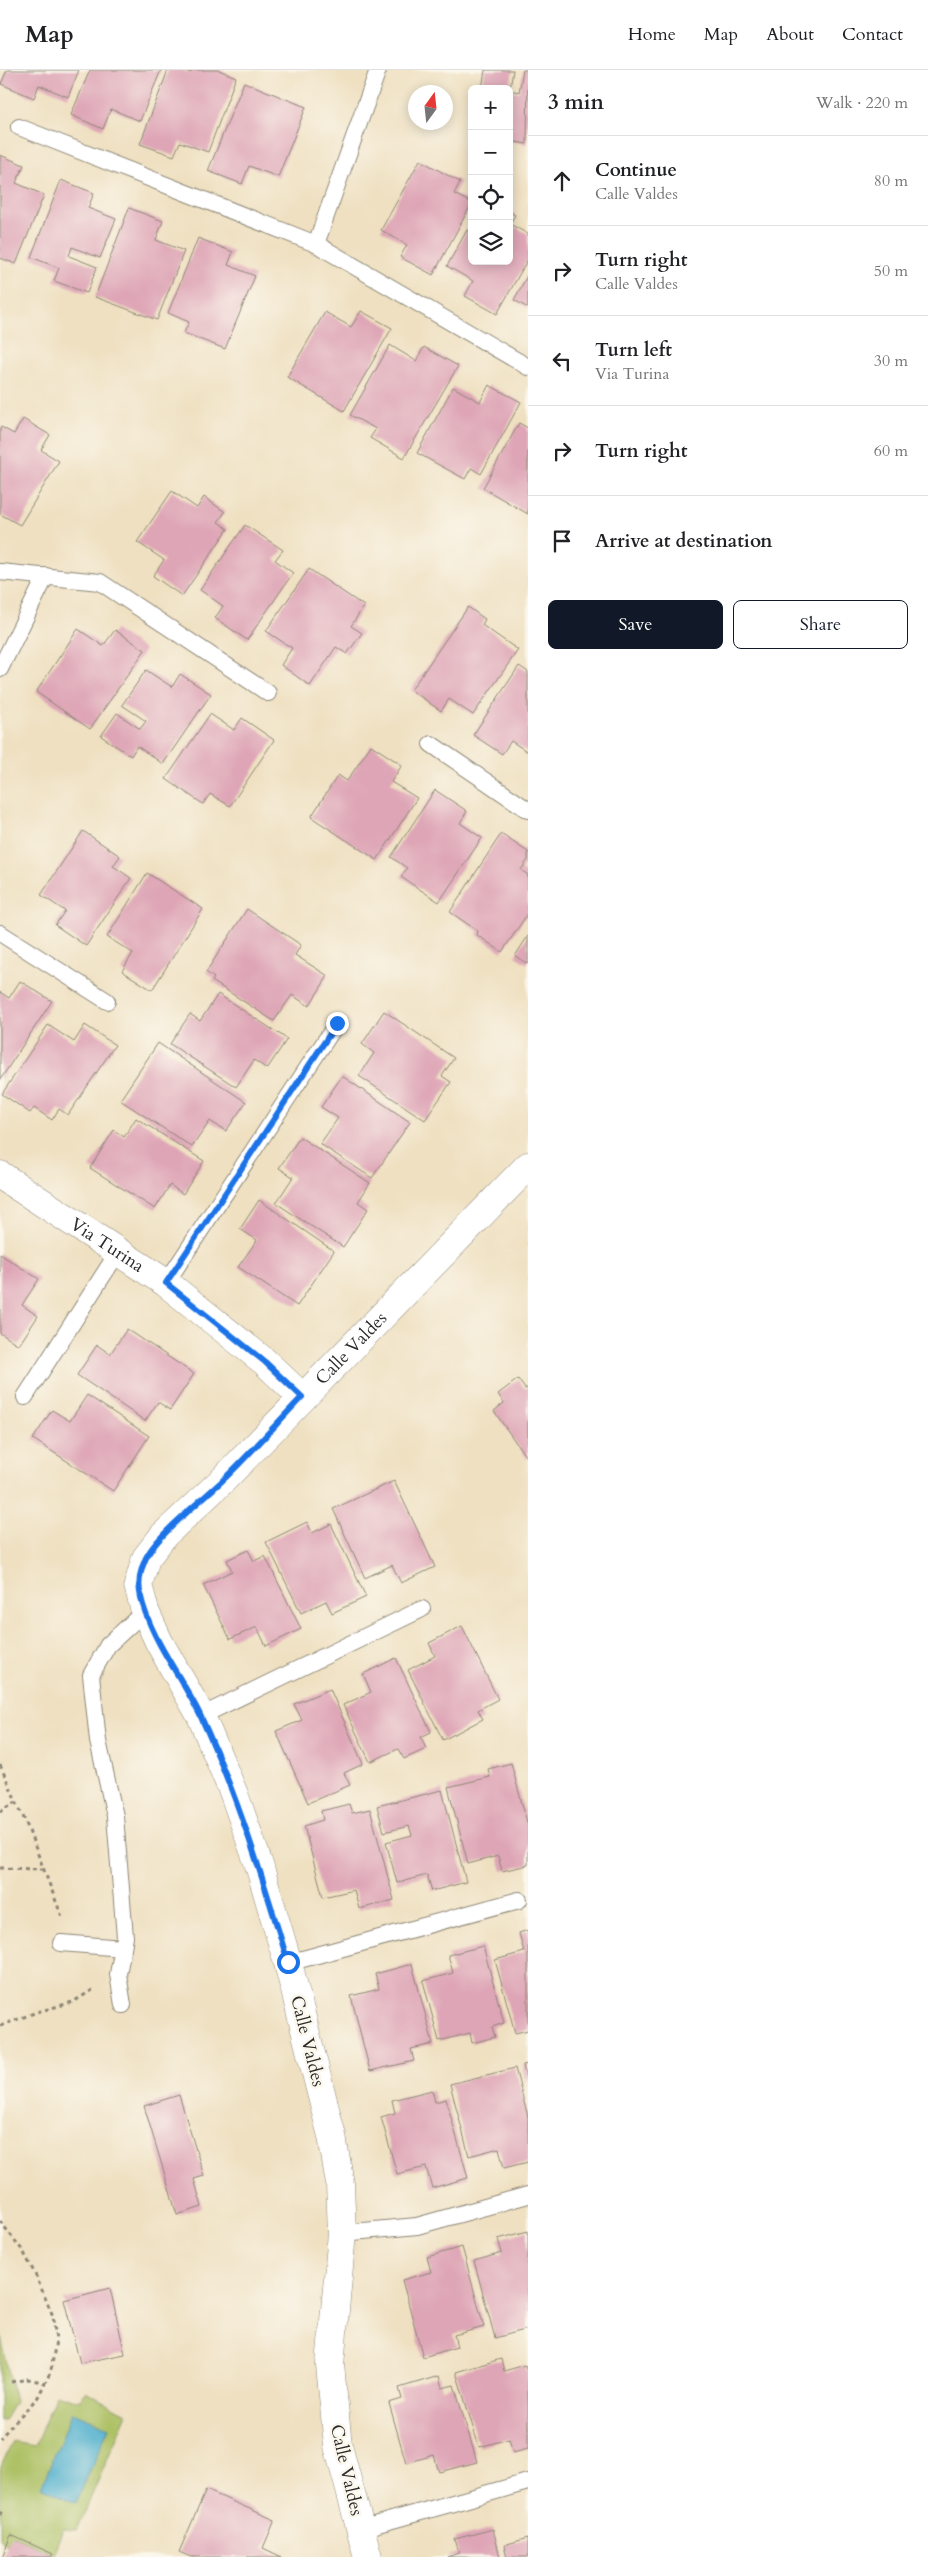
<!DOCTYPE html>
<html lang="en">
<head>
<meta charset="utf-8">
<style>
  :root { --surface:#fff; --page:#f2f2f2; --text:#202124; --muted:#757577; --line:#e0e0e0; --accent:#111827 }
  body { margin:0; font-family:Cardo,serif; background:var(--page); color:var(--text) }
  .controls { position:absolute; right:15px; top:15px; display:grid; overflow:hidden; border-radius:8px; box-shadow:0 2px 12px #0003 }
  .controls button { width:45px; height:45px; display:grid; place-items:center; padding:0; border:0; border-bottom:1px solid var(--line); background:var(--surface); color:var(--text); font:25px sans-serif }
  .compass { position:absolute; left:408px; top:15px; width:45px; height:45px; border-radius:50%; background:var(--surface); box-shadow:0 2px 12px #0003; rotate:15deg }
  .stop { position:absolute; width:15px; height:15px; margin:-11px; border:4px solid #1a73e8; border-radius:50%; background:#fff }
  .stop.end { background:#1a73e8; border-color:#fff; box-shadow:0 1px 5px #0008 }
  .list { margin:0; padding:0; list-style:none }
  h2 { display:flex; justify-content:space-between; align-items:center; height:65px; margin:0; padding:0 20px; font-size:21px }
  h2 small { font-size:16px; font-weight:400; color:var(--muted) }
  .list li { display:grid; grid-template-columns:32px 1fr auto; gap:15px; align-items:center; box-sizing:border-box; height:90px; padding:0 20px; border-top:1px solid var(--line) }
  .list b { display:block; font-size:19px; white-space:nowrap }
  .list p { margin:0; font-size:16px; white-space:nowrap; color:var(--muted) }
  .list em { font-size:16px; font-style:normal; color:var(--muted) }
  .actions { display:flex; gap:10px; padding:15px 20px }
  .actions a { flex:1; padding:11px 0; border:1px solid var(--accent); border-radius:8px; text-align:center; font-size:18px; color:var(--accent) }
  .actions .main { background:var(--accent); color:#fff }
  .icon { flex:none; width:28px; height:28px; fill:none; stroke:currentColor; stroke-width:2; stroke-linecap:round; stroke-linejoin:round }
  .map { position:relative; flex:none; width:528px; height:2487px; overflow:hidden }
  header { display:flex; align-items:center; gap:30px; box-sizing:border-box; height:70px; padding:0 25px; background:var(--surface); border-bottom:1px solid var(--line) }
  header strong { font-size:24px }
  nav { display:flex; gap:28px; margin-inline-start:auto; font-size:18px }
  main { display:flex }
  aside { flex:1; background:var(--surface) }
  .map>svg:first-child { display:block }
</style>
</head>
<body>
<header>
<strong>Map</strong>
<nav><a>Home</a><a>Map</a><a>About</a><a>Contact</a></nav>
</header>
<main>
<div class="map">
<svg width="528" height="2487" viewBox="0 0 528 2487">
  <rect width="100%" height="100%" fill="#fbf7ec"/>
  <filter id="ink" filterUnits="userSpaceOnUse"><feTurbulence type="fractalNoise" baseFrequency=".02" numOctaves="2"/><feDisplacementMap in="SourceGraphic" scale="10" xChannelSelector="R" yChannelSelector="G"/><feConvolveMatrix kernelMatrix="1 2 1 2 8 2 1 2 1" color-interpolation-filters="sRGB"/></filter>
  <filter id="wash" filterUnits="userSpaceOnUse"><feTurbulence type="fractalNoise" baseFrequency=".0096" numOctaves="4" result="noise"/><feDisplacementMap in="SourceGraphic" scale="20" xChannelSelector="R" yChannelSelector="G"/><feGaussianBlur stdDeviation="1.12" result="paint"/><feColorMatrix in="noise" values="0 0 0 0 0 0 0 0 0 0 0 0 0 0 0 0 0 1.4 0 .05"/><feComposite in="paint" operator="in"/></filter>
  <g filter="url(#wash)">
    <rect width="100%" height="100%" fill="#efe0c1"/>
    <!-- green -->
    <g fill="#acc064" stroke="#6c7648">
      <path d="M0,2262L15,2332L5,2349L0,2351Z"/>
      <path d="M86,2322L127,2343L77,2460L63,2459L53,2484L12,2465L7,2475L0,2468V2399L12,2372L35,2376L56,2324L79,2331Z"/>
    </g>
    <!-- water -->
    <path fill="#4eafcd" stroke="#3c6d7c" d="M73,2342L109,2357L76,2433L41,2417Z"/>
    <g id="blocks">
      <!-- building -->
      <g fill="#dea5b6">
        <path d="M7,0H79L68,27L39,15L34,28L1,14Z"/>
        <path d="M90,0H161L140,51L111,39L103,59L71,45Z"/>
        <path d="M168,0H182L191,3L193,0H219L236,7L208,82L180,72L174,86L140,74Z"/>
        <path d="M485,0H513L510,19H482Z"/>
        <path d="M523,0H528L527,74L509,71V20L519,22Z"/>
        <path d="M244,12L306,37L278,107L249,96L242,114L208,101Z"/>
        <path d="M0,85L24,95L16,113L44,125L16,194L0,188Z"/>
        <path d="M420,90L460,112L454,124L472,133L433,205L400,187L407,175L381,160Z"/>
        <path d="M61,110L94,123L88,138L116,149L100,188L72,177L69,186L97,197L87,223L54,211L59,198L31,187Z"/>
        <path d="M129,138L163,151L156,170L184,181L157,250L95,227Z"/>
        <path d="M509,141L515,145L510,154L528,164V189L497,244L465,226L473,211L447,196L467,160L472,163V191H509Z"/>
        <path d="M198,168L233,182L228,195L255,206L225,279L184,263L189,252L168,243Z"/>
        <path d="M528,204V238L514,230Z"/>
        <path d="M361,241L392,258L344,341L287,307L325,242L351,257Z"/>
        <path d="M390,275L416,291L424,277L458,296L404,388L370,368L376,359L350,345Z"/>
        <path d="M489,315L521,332L481,404L471,398L465,409L417,383L453,317L480,332Z"/>
        <path d="M23,349L50,365L41,380L59,391L20,455L0,444V359L1,357L14,364Z"/>
        <path d="M519,353L528,358V444L483,418Z"/>
        <path d="M172,421L197,438L204,427L225,442L218,452L228,459L182,526L153,506L164,490L137,472Z"/>
        <path d="M245,455L283,480L275,490L293,503L247,570L215,548L223,536L200,520Z"/>
        <path d="M309,499L364,536L351,556L362,563L347,584L336,577L310,616L281,595L292,578L266,561Z"/>
        <path d="M468,537L485,549L482,555L518,580L473,645L449,629L441,641L411,620Z"/>
        <path d="M78,559L103,576L115,560L145,580L90,659L36,622Z"/>
        <path d="M519,596L528,602V682L511,671L502,684L473,665Z"/>
        <path d="M146,600L172,617L180,604L211,624L163,694L137,676L131,686L101,666L117,643L140,659L146,651L122,635Z"/>
        <path d="M210,644L234,660L242,648L274,670L230,736L210,724L203,734L166,709Z"/>
        <path d="M371,675L402,695L391,712L417,728L377,790L311,747L338,705L347,711Z"/>
        <path d="M435,720L467,741L460,753L482,768L439,832L401,807L407,798L391,787Z"/>
        <path d="M83,761L120,786L113,796L131,808L86,876L55,855L65,841L41,825Z"/>
        <path d="M501,764L528,782V790L521,800L528,805V843L502,882L477,865L478,861L450,842Z"/>
        <path d="M147,803L203,839L152,920L122,901L133,883L107,867Z"/>
        <path d="M247,839L301,875L295,885L328,906L309,936L292,925L274,951L212,911L214,908L206,902Z"/>
        <path d="M528,866V894L515,886Z"/>
        <path d="M20,911L52,931L0,1010V922L9,928Z"/>
        <path d="M218,924L287,969L267,999L254,990L236,1017L170,974L190,944L200,951Z"/>
        <path d="M384,941L454,988L442,1006L451,1012L425,1050L359,1006L374,983L362,974Z"/>
        <path d="M48,955L74,972L85,955L115,975L68,1045L59,1039L52,1050L34,1038L30,1043L2,1024Z"/>
        <path d="M158,973L246,1032L226,1061L210,1051L192,1077L120,1030Z"/>
        <path d="M342,1006L410,1052L372,1108L320,1074L338,1048L321,1037Z"/>
        <path d="M136,1048L204,1091L183,1124L170,1115L155,1139L90,1098L114,1060L124,1067Z"/>
        <path d="M300,1067L370,1113L358,1132L368,1139L343,1177L276,1133L293,1107L279,1098Z"/>
        <path d="M259,1130L334,1181L297,1236L238,1197L257,1170L240,1159Z"/>
        <path d="M0,1184L39,1209L22,1235L38,1246L19,1275L0,1263Z"/>
        <path d="M127,1259L194,1304L170,1340L158,1332L145,1351L77,1305L97,1275L110,1284Z"/>
        <path d="M518,1309L525,1319L528,1317V1390L494,1341L504,1333L498,1324Z"/>
        <path d="M87,1325L149,1366L113,1421L33,1369L52,1340L70,1351Z"/>
        <path d="M394,1411L435,1497L401,1513L392,1495L365,1508L333,1439Z"/>
        <path d="M307,1452L312,1463L331,1454L366,1527L332,1543L326,1531L301,1543L266,1472Z"/>
        <path d="M248,1480L254,1491L265,1486L301,1559L266,1576L257,1557L230,1569L203,1515L232,1501L227,1490Z"/>
        <path d="M462,1556L498,1629L478,1640L483,1649L443,1670L408,1600L435,1586L429,1573Z"/>
        <path d="M396,1588L431,1662L421,1667L426,1679L404,1689L398,1679L370,1692L343,1635L371,1622L363,1604Z"/>
        <path d="M330,1619L363,1694L344,1703L350,1715L308,1733L276,1661L302,1650L294,1634Z"/>
        <path d="M511,1693L528,1756V1795L502,1801L498,1786L468,1794L448,1717L490,1707L488,1699Z"/>
        <path d="M442,1720L466,1812L432,1821L427,1805L397,1813L386,1772L412,1765L409,1756L384,1762L377,1736Z"/>
        <path d="M349,1734L352,1743L370,1739L394,1830L359,1839L354,1820L323,1827L304,1756L323,1750L321,1741Z"/>
        <path d="M528,1860V1960L515,1963L495,1890L524,1882L519,1863Z"/>
        <path d="M483,1876L504,1953L492,1957L495,1967L472,1973L470,1963L439,1971L423,1911L453,1903L448,1885Z"/>
        <path d="M412,1894L433,1974L411,1979L414,1991L370,2001L351,1926L379,1919L375,1904Z"/>
        <path d="M528,1994V2014H527L523,1995Z"/>
        <path d="M515,1998L528,2047V2092L504,2098L499,2078L469,2086L450,2014Z"/>
        <path d="M432,2020L435,2032L446,2029L468,2108L432,2118L426,2097L397,2104L381,2047L395,2043L392,2030Z"/>
        <path d="M179,2025L204,2106L194,2109L202,2137L177,2145L144,2036Z"/>
        <path d="M528,2161V2259L495,2268L474,2191L502,2183L498,2169Z"/>
        <path d="M462,2177L484,2257L454,2265L457,2277L423,2287L402,2210L431,2202L427,2187Z"/>
        <path d="M110,2218L125,2284L80,2293L64,2230Z"/>
        <path d="M501,2289L504,2301L525,2295L528,2305V2379L513,2383L509,2369L479,2377L456,2302Z"/>
        <path d="M439,2306L442,2318L454,2315L477,2392L439,2402L434,2385L406,2393L389,2333L402,2329L399,2318Z"/>
        <path d="M206,2420L275,2450L263,2478L282,2487H191L179,2482Z"/>
        <path d="M493,2459L500,2487H447L459,2483L455,2469Z"/>
        <path d="M11,2465L53,2484L51,2487H2Z"/>
        <path d="M528,2468V2487H507L504,2475Z"/>
      </g>
    </g>
  </g>
  <g filter="url(#ink)">
    <use href="#blocks" fill-opacity="0" stroke="#8d8676" stroke-width="1"/>
    <g fill="none" stroke-linecap="round" stroke-linejoin="round">
      <defs>
        <g id="lane">
          <path d="M19,57L316,174L528,297"/>
          <path d="M316,174L378,0"/>
          <path d="M0,502L100,512L268,623"/>
          <path d="M0,599L46,506"/>
          <path d="M431,674L528,740"/>
          <path d="M0,863L107,931"/>
          <path d="M166,1213L337,953"/>
          <path d="M25,1327L118,1182"/>
          <path d="M201,1646L422,1539"/>
          <path d="M61,1873L123,1878"/>
          <path d="M288,1893L519,1830"/>
          <path d="M123,1935L118,1904L125,1867L115,1746L98,1671L91,1605L108,1575L145,1541"/>
          <path d="M342,2163L417,2156L528,2125"/>
          <path d="M360,2459L528,2412"/>
        </g>
        <g id="street">
          <path id="s1" d="M0,1105L166,1213L265,1292L302,1327"/>
        </g>
        <g id="secondary">
          <path id="s2" d="M368,2487L338,2376L330,2295L342,2163L340,2114L332,2066L288,1893L259,1795L234,1724L201,1646L159,1572L145,1541L138,1515L146,1488L164,1465L224,1409L528,1096"/>
        </g>
      </defs>
      <!-- lane casing -->
      <use href="#lane" stroke="#8d8676" stroke-width="18"/>
      <!-- street casing -->
      <use href="#street" stroke="#8d8676" stroke-width="29"/>
      <!-- secondary casing -->
      <use href="#secondary" stroke="#8d8676" stroke-width="29"/>
      <!-- path -->
      <g stroke="#8d8676" stroke-width="3" stroke-dasharray="4 4" stroke-linecap="butt">
        <path d="M0,1695L26,1753L62,1847"/>
        <path d="M0,1742L16,1732"/>
        <path d="M0,1798L43,1799"/>
        <path d="M0,1956L37,1942L73,1932L94,1919"/>
        <path d="M0,2151L23,2181L35,2204L53,2246L56,2270L51,2301L38,2327L0,2368"/>
        <path d="M11,2312L28,2309L46,2313"/>
        <path d="M0,2445L4,2440"/>
      </g>
      <!-- lane -->
      <use href="#lane" stroke="#fff" stroke-width="16"/>
      <!-- street -->
      <use href="#street" stroke="#fff" stroke-width="28"/>
      <!-- secondary -->
      <use href="#secondary" stroke="#fff" stroke-width="28"/>
    </g>
  </g>
  <g fill="none" stroke-linecap="round" stroke-linejoin="round" filter="url(#ink)">
    <!-- route -->
    <path stroke="#1a73e8" stroke-width="6" d="M288,1892C263,1809 238,1727 201,1647C184,1611 158,1579 145,1541C138,1521 137,1509 145,1490C155,1466 204,1429 224,1409C251,1383 276,1354 302,1327L265,1292L166,1213L337,953"/>
  </g>
  <g text-anchor="middle" stroke-width="5" stroke-linejoin="round" paint-order="stroke">
    <!-- street labels -->
    <g font-size="18" fill="#2b2b2b" stroke="#fbf7ec">
      <text dy="6" stroke="none"><textPath href="#s1" startOffset="128">Via Turina</textPath></text>
      <text dy="6" stroke="none"><textPath href="#s2" startOffset="1335">Calle Valdes</textPath></text>
      <text transform="translate(308 1971) rotate(76)" y="6">Calle Valdes</text>
      <text transform="translate(347 2400) rotate(77)" y="6">Calle Valdes</text>
    </g>
  </g>
</svg>
<div class="controls">
<button>+</button>
<button>−</button>
<button><svg class="icon" aria-label="locate" viewBox="0 0 24 24"><circle cx="12" cy="12" r="6"/><path d="M12 2v4M12 18v4M2 12h4M18 12h4"/></svg></button>
<button><svg class="icon" aria-label="layers" viewBox="0 0 24 24"><path d="M12 4l9 5-9 5-9-5zM3 14l9 5 9-5"/></svg></button>
</div>
<svg class="compass" viewBox="-18 -18 36 36"><path d="M0-13l5 13h-10z" fill="#e53935"/><path d="M0 13l5-13h-10z" fill="#757577"/></svg>
<div class="stop" style="left:288px;top:1892px"></div>
<div class="stop end" style="left:337px;top:953px"></div>
</div>
<aside>
<h2>3 min<small>Walk · 220 m</small></h2>
<ul class="list">
<li><svg class="icon" aria-label="ahead" viewBox="0 0 24 24"><path d="M12 20V5M6 11l6-6 6 6"/></svg><div><b>Continue</b><p>Calle Valdes</p></div><em>80 m</em></li>
<li><svg class="icon" aria-label="right" viewBox="0 0 24 24"><path d="M7 20v-9h11M14 6l5 5-5 5"/></svg><div><b>Turn right</b><p>Calle Valdes</p></div><em>50 m</em></li>
<li><svg class="icon" aria-label="left" viewBox="0 0 24 24"><path d="M17 20v-9H6M10 6l-5 5 5 5"/></svg><div><b>Turn left</b><p>Via Turina</p></div><em>30 m</em></li>
<li><svg class="icon" aria-label="right" viewBox="0 0 24 24"><path d="M7 20v-9h11M14 6l5 5-5 5"/></svg><div><b>Turn right</b></div><em>60 m</em></li>
<li><svg class="icon" aria-label="arrive" viewBox="0 0 24 24"><path d="M6 21V4h12l-3 4 3 4H6"/></svg><div><b>Arrive at destination</b></div></li>
</ul>
<div class="actions"><a class="main">Save</a><a>Share</a></div>
</aside>
</main>
</body>
</html>
